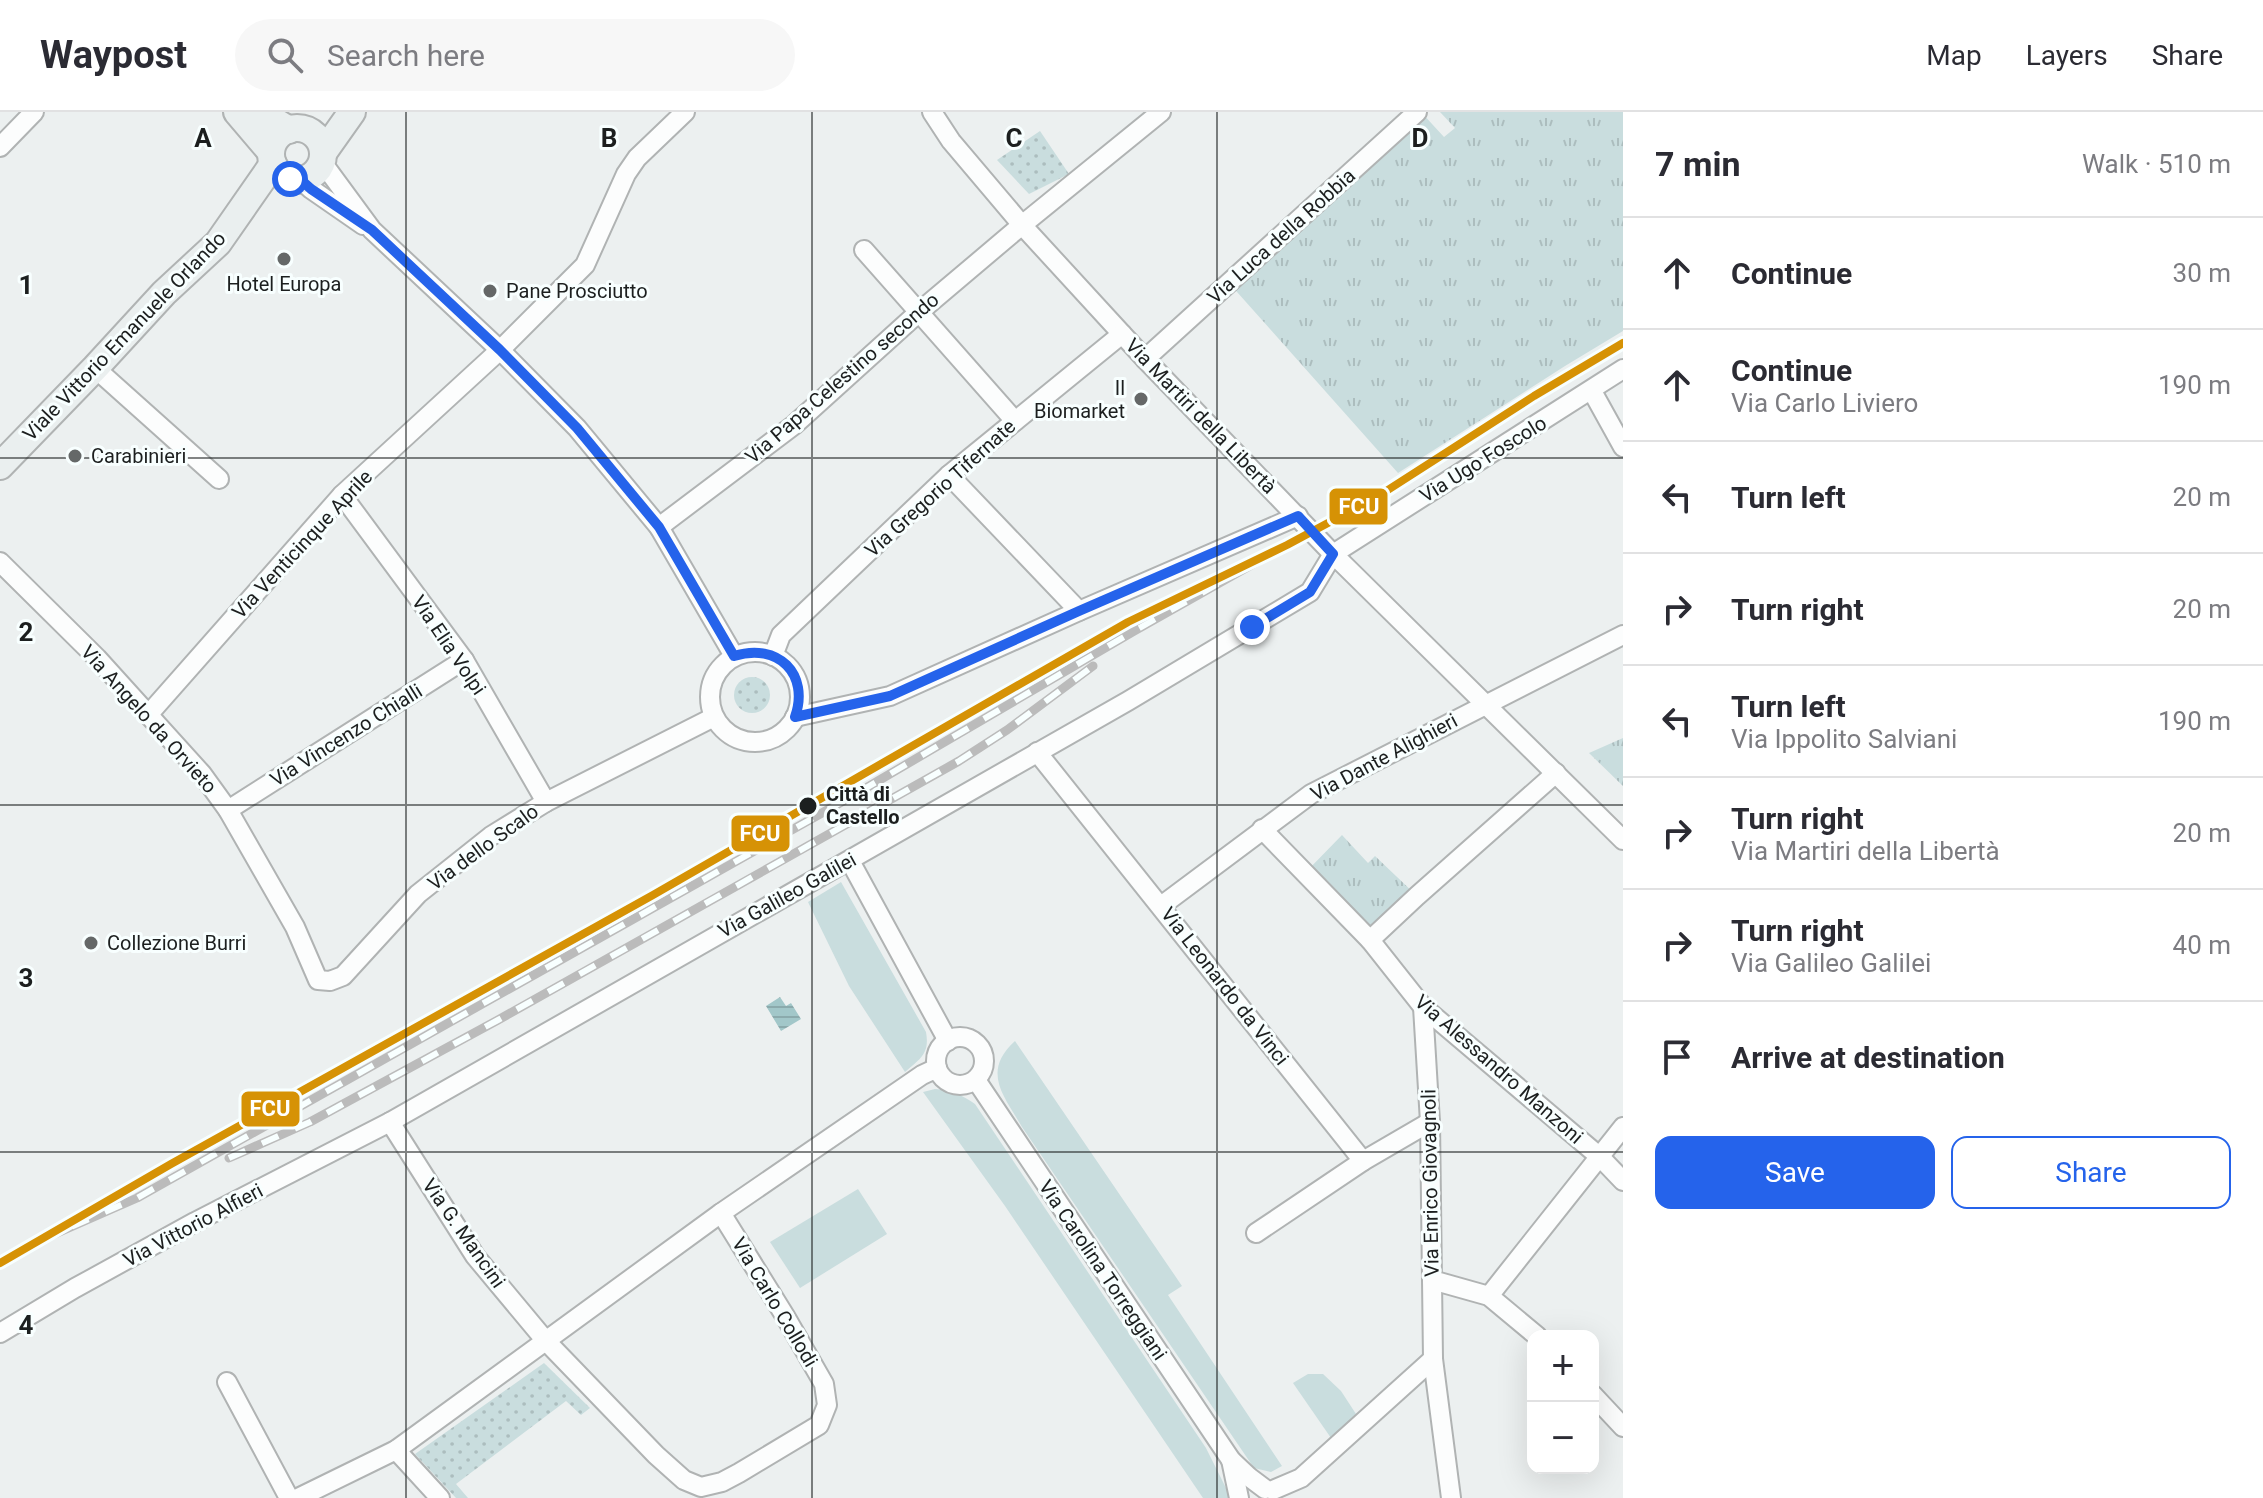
<!DOCTYPE html>
<html lang="en">
<head>
<meta charset="utf-8">
<style>
  :root { --surface:#fff; --page:#f7f7f7; --text:#2b2b33; --muted:#7c7c81; --line:#e1e1e2; --accent:#2563eb }
  body { margin:0; font-family:Roboto,sans-serif; background:var(--page); color:var(--text) }
  .controls { position:absolute; right:24px; bottom:24px; display:grid; overflow:hidden; border-radius:16px; box-shadow:0 8px 32px #0002 }
  .controls button { width:72px; height:72px; display:grid; place-items:center; padding:0; border:0; border-bottom:2px solid var(--line); background:var(--surface); color:var(--text); font:40px sans-serif }
  .stop { position:absolute; width:24px; height:24px; margin:-18px; border:6px solid #2563eb; border-radius:50%; background:#fff }
  .stop.end { background:#2563eb; border-color:#fff; box-shadow:0 2px 8px #0008 }
  .list { margin:0; padding:0; list-style:none }
  h2 { display:flex; justify-content:space-between; align-items:center; height:104px; margin:0; padding:0 32px; font-size:34px }
  h2 small { font-size:26px; font-weight:400; color:var(--muted) }
  .list li { display:grid; grid-template-columns:52px 1fr auto; gap:24px; align-items:center; box-sizing:border-box; height:112px; padding:0 32px; border-top:2px solid var(--line) }
  .list b { display:block; font-size:30px; white-space:nowrap }
  .list p { margin:0; font-size:26px; white-space:nowrap; color:var(--muted) }
  .list em { font-size:26px; font-style:normal; color:var(--muted) }
  .actions { display:flex; gap:16px; padding:24px 32px }
  .actions a { flex:1; padding:18px 0; border:2px solid var(--accent); border-radius:16px; text-align:center; font-size:28px; color:var(--accent) }
  .actions .main { background:var(--accent); color:#fff }
  .icon { flex:none; width:44px; height:44px; fill:none; stroke:currentColor; stroke-width:2; stroke-linecap:round; stroke-linejoin:round }
  .map { position:relative; flex:none; width:1623px; height:1386px; overflow:hidden }
  header { display:flex; align-items:center; gap:48px; box-sizing:border-box; height:112px; padding:0 40px; background:var(--surface); border-bottom:2px solid var(--line) }
  header strong { font-size:38px }
  nav { display:flex; gap:44px; margin-inline-start:auto; font-size:28px }
  .search { width:560px; height:72px; background:var(--page); display:flex; align-items:center; gap:20px; box-sizing:border-box; padding:0 28px; border-radius:44px; color:var(--muted); font-size:30px }
  main { display:flex }
  aside { flex:1; background:var(--surface) }
  .map>svg:first-child { display:block }
</style>
</head>
<body>
<header>
<strong>Waypost</strong>
<div class="search"><svg class="icon" aria-label="search" viewBox="0 0 24 24"><circle cx="10" cy="10" r="6"/><path d="M15 15l6 6"/></svg>Search here</div>
<nav><a>Map</a><a>Layers</a><a>Share</a></nav>
</header>
<main>
<div class="map">
<svg width="1623" height="1386" viewBox="0 0 1623 1386">
  <defs>
    <pattern id="park-tufts" width="24" height="20" patternUnits="userSpaceOnUse" patternTransform="scale(2)"><rect width="24" height="20" fill="#c9ddde"/><path d="M3 7l-1-3M5 7V3M7 7l1-3M15 17l-1-3M17 17v-4M19 17l1-3" fill="none" stroke="#acbdbe"/></pattern>
    <pattern id="garden-dots" width="8" height="8" patternUnits="userSpaceOnUse" patternTransform="scale(2)"><rect width="8" height="8" fill="#c9ddde"/><path d="M2 2h.1M6 6h.1" fill="none" stroke="#acbdbe" stroke-width="1.8" stroke-linecap="round"/></pattern>
    <pattern id="water-rules" width="6" height="5" patternUnits="userSpaceOnUse" patternTransform="scale(2)"><rect width="6" height="5" fill="#a2c7c9"/><path d="M0 2.5h6" fill="none" stroke="#8baaac"/></pattern>
  </defs>
  <rect width="100%" height="100%" fill="#ecf0f0"/>
  <!-- grass -->
  <g fill="#c9ddde">
    <path d="M841,770L926,920C930,942 920,947 905,960L849,874L808,790Z"/>
    <path d="M1015,929L1182,1174L1168,1183L1282,1354L1271,1360L1254,1356L1022,1015C1004,984 981,960 1015,929Z"/>
    <path d="M935,977C951,978 962,983 975,992L1206,1336L1231,1386H1203L1005,1094L923,980Z"/>
    <path d="M858,1077L887,1122L800,1176L770,1130Z"/>
    <path d="M1308,1262H1323L1341,1279L1356,1302L1331,1326L1293,1271Z"/>
  </g>
  <!-- park -->
  <g fill="url(#park-tufts)">
    <path d="M1421,0L1444,25L1455,16L1440,0H1623V219L1565,254L1398,361L1229,171Z"/>
    <path d="M1623,626V674L1589,641Z"/>
    <path d="M1342,723L1368,751L1375,744L1417,784L1370,828L1305,761Z"/>
  </g>
  <!-- garden -->
  <g fill="url(#garden-dots)">
    <path d="M1040,19L1069,62L1029,82L997,48Z"/>
    <circle cx="752" cy="583" r="18"/>
    <path d="M544,1251L590,1296L581,1303L566,1289L456,1372L468,1386H456L415,1342Z"/>
  </g>
  <!-- water -->
  <path fill="url(#water-rules)" d="M780,885L786,894L791,891L801,907L781,919L766,894Z"/>
  <g fill="none" stroke-linecap="round" stroke-linejoin="round">
    <defs>
      <g id="street">
        <path d="M932,0L951,29L1022,113L1145,247L1333,442L1623,728"/>
        <path d="M0,35L34,0"/>
        <path d="M322,50L372,118L500,238L577,316L659,415L734,544"/>
        <path d="M301,68L311,77L363,113"/>
        <path d="M864,138L1015,309"/>
        <path d="M1145,247L1417,0"/>
        <path d="M95,256L219,367"/>
        <path d="M1592,279L1623,335"/>
        <path d="M949,363L1079,499"/>
        <path d="M342,383L464,548L546,690"/>
        <path d="M659,415L794,313L919,200L1022,113L1161,0"/>
        <path d="M0,450L97,546L202,662L228,698L295,815L318,868L330,869L343,864L418,782L491,724L546,690L714,605"/>
        <circle cx="755" cy="585" r="45"/>
        <path d="M773,544L781,523L949,363L1122,222"/>
        <path d="M148,603L342,383L500,238L585,153L626,62L637,46L685,0"/>
        <path d="M795,605L890,584L1079,499L1298,404"/>
        <path d="M1037,640L1363,1049L1430,1010"/>
        <path d="M1556,661L1417,784L1370,828L1423,895L1600,1045L1623,1069"/>
        <path d="M228,698L464,548"/>
        <path d="M1262,717L1370,828"/>
        <path d="M850,749L948,929"/>
        <path d="M1161,794L1311,682L1623,523"/>
        <path d="M1423,895L1430,1010L1433,1247L1451,1386"/>
        <circle cx="960" cy="949" r="24"/>
        <path d="M976,968L1231,1348L1249,1365L1265,1377"/>
        <path d="M390,1010L475,1144L545,1228L656,1343L684,1368L701,1375L722,1370L739,1361L819,1313L827,1293L824,1272L785,1204L721,1101"/>
        <path d="M1256,1121L1363,1049"/>
        <path d="M1432,1168L1489,1184L1537,1224"/>
        <path d="M1489,1184L1623,1015"/>
        <path d="M0,1221L75,1176L195,1110L390,1010L1128,589L1310,480L1333,442L1623,257"/>
        <path d="M227,1270L289,1386"/>
        <path d="M1593,1283L1623,1315"/>
        <path d="M396,1338L440,1386"/>
        <path d="M1231,1348L1239,1386"/>
        <path d="M1273,1378L1301,1366L1433,1247"/>
        <path d="M298,1386L396,1338L721,1101L922,963L937,956"/>
      </g>
      <g id="secondary">
        <path d="M237,0L271,40"/>
        <path d="M260,0L289,18"/>
        <circle cx="297" cy="42" r="26"/>
        <path d="M323,41L352,0"/>
        <path d="M0,354L95,256L164,181L218,131L273,52"/>
      </g>
    </defs>
    <!-- street casing -->
    <use href="#street" stroke="#b0b3b3" stroke-width="22"/>
    <!-- secondary casing -->
    <use href="#secondary" stroke="#b0b3b3" stroke-width="30"/>
    <!-- street -->
    <use href="#street" stroke="#fcfdfd" stroke-width="18"/>
    <!-- secondary -->
    <use href="#secondary" stroke="#eaefef" stroke-width="26"/>
    <defs>
      <g id="rail">
        <path d="M229,1046L310,1010L498,908L959,649L1007,618L1093,554"/>
        <path d="M39,1129L137,1086L854,683L1134,519L1287,433"/>
      </g>
    </defs>
    <!-- rail casing -->
    <use href="#rail" stroke="#bbb" stroke-width="9"/>
    <!-- rail -->
    <use href="#rail" stroke="#f8ffff" stroke-width="6" stroke-dasharray="18" stroke-linecap="butt"/>
    <defs>
      <path id="rail-1" d="M0,1151L171,1052L653,783L1128,510L1287,433L1380,383L1534,284L1623,231"/>
    </defs>
    <!-- rail-1 casing -->
    <use href="#rail-1" stroke="#f8ffff" stroke-width="14"/>
    <!-- rail-1 -->
    <use href="#rail-1" stroke="#d69205" stroke-width="8"/>
  </g>
  <g fill="none" stroke-linecap="round" stroke-linejoin="round">
    <!-- route -->
    <path stroke="#2563eb" stroke-width="10" d="M290,67L301,68L311,77L372,118L500,238L577,316L659,415L734,544C778,530 810,562 795,605L890,584L1079,499L1298,404L1333,442L1310,480L1252,515"/>
  </g>
  <!-- grid -->
  <path fill="none" stroke="#1c1f1f" stroke-width="2" stroke-opacity="0.55" d="M406,0V1386M812,0V1386M1217,0V1386M0,346H1623M0,693H1623M0,1040H1623"/>
  <!-- markers -->
  <g fill="#656868" stroke="#f8ffff" stroke-width="3">
    <circle cx="284" cy="147" r="8"/>
    <circle cx="490" cy="179" r="8"/>
    <circle cx="1141" cy="287" r="8"/>
    <circle cx="75" cy="344" r="8"/>
    <circle cx="91" cy="831" r="8"/>
  </g>
  <circle fill="#1c1f1f" stroke="#f8ffff" stroke-width="3" cx="808" cy="694" r="10"/>
  <g text-anchor="middle" stroke-width="6" stroke-linejoin="round" paint-order="stroke">
    <!-- street labels -->
    <g font-size="20" fill="#1c1f1f" stroke="#f8ffff">
      <text transform="translate(1281 124) rotate(-42)" y="7">Via Luca della Robbia</text>
      <text transform="translate(124 224) rotate(-46)" y="7">Viale Vittorio Emanuele Orlando</text>
      <text transform="translate(842 266) rotate(-41)" y="7">Via Papa Celestino secondo</text>
      <text transform="translate(1201 304) rotate(46)" y="7">Via Martiri della Libertà</text>
      <text transform="translate(1483 347) rotate(-32)" y="7">Via Ugo Foscolo</text>
      <text transform="translate(940 376) rotate(-42)" y="7">Via Gregorio Tifernate</text>
      <text transform="translate(302 432) rotate(-47)" y="7">Via Venticinque Aprile</text>
      <text transform="translate(449 533) rotate(56)" y="7">Via Elia Volpi</text>
      <text transform="translate(149 607) rotate(48)" y="7">Via Angelo da Orvieto</text>
      <text transform="translate(346 623) rotate(-32)" y="7">Via Vincenzo Chialli</text>
      <text transform="translate(1384 645) rotate(-28)" y="7">Via Dante Alighieri</text>
      <text transform="translate(483 735) rotate(-36)" y="7">Via dello Scalo</text>
      <text transform="translate(787 783) rotate(-29)" y="7">Via Galileo Galilei</text>
      <text transform="translate(1225 874) rotate(52)" y="7">Via Leonardo da Vinci</text>
      <text transform="translate(1499 957) rotate(41)" y="7">Via Alessandro Manzoni</text>
      <text transform="translate(1430 1071) rotate(-91)" y="7">Via Enrico Giovagnoli</text>
      <text transform="translate(193 1113) rotate(-28)" y="7">Via Vittorio Alfieri</text>
      <text transform="translate(464 1121) rotate(55)" y="7">Via G. Mancini</text>
      <text transform="translate(1103 1158) rotate(56)" y="7">Via Carolina Torreggiani</text>
      <text transform="translate(775 1190) rotate(59)" y="7">Via Carlo Collodi</text>
    </g>
    <!-- poi labels -->
    <g font-size="20" fill="#1c1f1f" stroke="#f8ffff" text-anchor="start">
      <text x="284" y="179" text-anchor="middle">Hotel Europa</text>
      <text x="506" y="186">Pane Prosciutto</text>
      <text x="1125" y="283" text-anchor="end">Il<tspan x="1125" dy="23">Biomarket</tspan></text>
      <text x="91" y="351">Carabinieri</text>
      <text x="107" y="838">Collezione Burri</text>
    </g>
    <!-- stop labels -->
    <g font-size="20" font-weight="bold" fill="#1c1f1f" stroke="#f8ffff" text-anchor="start">
      <text x="826" y="689">Città di<tspan x="826" dy="23">Castello</tspan></text>
    </g>
  </g>
  <g font-size="26" text-anchor="middle" font-weight="bold" fill="#1c1f1f" stroke="#f8ffff" stroke-width="6" stroke-linejoin="round" paint-order="stroke">
    <text x="203" y="35">A</text>
    <text x="609" y="35">B</text>
    <text x="1014" y="35">C</text>
    <text x="1420" y="35">D</text>
    <text x="26" y="182">1</text>
    <text x="26" y="529">2</text>
    <text x="26" y="875">3</text>
    <text x="26" y="1222">4</text>
  </g>
  <g stroke="#f8ffff" stroke-width="3">
    <rect x="1328" y="375" width="61" height="39" rx="8" fill="#d69205"/>
    <rect x="730" y="702" width="61" height="39" rx="8" fill="#d69205"/>
    <rect x="240" y="978" width="61" height="38" rx="8" fill="#d69205"/>
  </g>
  <g font-size="22" text-anchor="middle" font-weight="bold" fill="#fff">
    <text x="1359" y="402">FCU</text>
    <text x="760" y="729">FCU</text>
    <text x="270" y="1004">FCU</text>
  </g>
</svg>
<div class="controls">
<button>+</button>
<button>−</button>
</div>
<div class="stop" style="left:290px;top:67px"></div>
<div class="stop end" style="left:1252px;top:515px"></div>
</div>
<aside>
<h2>7 min<small>Walk · 510 m</small></h2>
<ul class="list">
<li><svg class="icon" aria-label="ahead" viewBox="0 0 24 24"><path d="M12 20V5M6 11l6-6 6 6"/></svg><div><b>Continue</b></div><em>30 m</em></li>
<li><svg class="icon" aria-label="ahead" viewBox="0 0 24 24"><path d="M12 20V5M6 11l6-6 6 6"/></svg><div><b>Continue</b><p>Via Carlo Liviero</p></div><em>190 m</em></li>
<li><svg class="icon" aria-label="left" viewBox="0 0 24 24"><path d="M17 20v-9H6M10 6l-5 5 5 5"/></svg><div><b>Turn left</b></div><em>20 m</em></li>
<li><svg class="icon" aria-label="right" viewBox="0 0 24 24"><path d="M7 20v-9h11M14 6l5 5-5 5"/></svg><div><b>Turn right</b></div><em>20 m</em></li>
<li><svg class="icon" aria-label="left" viewBox="0 0 24 24"><path d="M17 20v-9H6M10 6l-5 5 5 5"/></svg><div><b>Turn left</b><p>Via Ippolito Salviani</p></div><em>190 m</em></li>
<li><svg class="icon" aria-label="right" viewBox="0 0 24 24"><path d="M7 20v-9h11M14 6l5 5-5 5"/></svg><div><b>Turn right</b><p>Via Martiri della Libertà</p></div><em>20 m</em></li>
<li><svg class="icon" aria-label="right" viewBox="0 0 24 24"><path d="M7 20v-9h11M14 6l5 5-5 5"/></svg><div><b>Turn right</b><p>Via Galileo Galilei</p></div><em>40 m</em></li>
<li><svg class="icon" aria-label="arrive" viewBox="0 0 24 24"><path d="M6 21V4h12l-3 4 3 4H6"/></svg><div><b>Arrive at destination</b></div></li>
</ul>
<div class="actions"><a class="main">Save</a><a>Share</a></div>
</aside>
</main>
</body>
</html>
